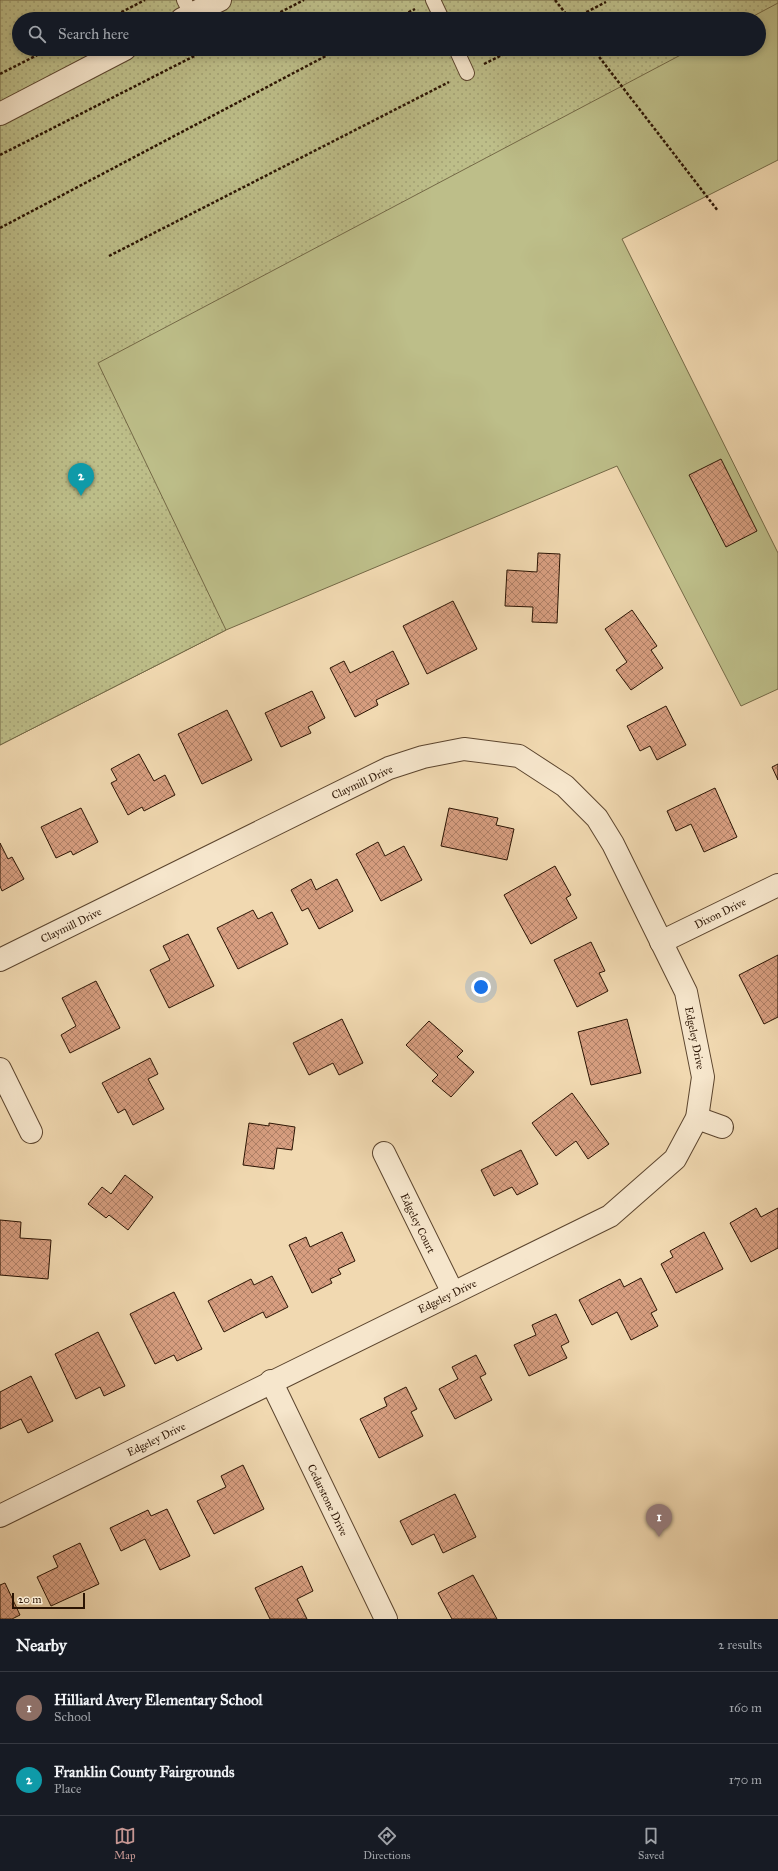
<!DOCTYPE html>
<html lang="en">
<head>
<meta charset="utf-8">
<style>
  :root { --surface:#171b24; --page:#20242c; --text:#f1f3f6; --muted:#9ea1a6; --line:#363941; --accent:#c59692 }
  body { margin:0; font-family:"IM FELL Great Primer",serif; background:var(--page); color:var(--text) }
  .scale { position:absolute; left:12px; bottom:10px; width:73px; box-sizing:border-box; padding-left:4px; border:2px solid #2b1403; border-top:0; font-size:11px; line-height:14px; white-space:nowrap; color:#2b1403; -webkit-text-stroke:3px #f6e6cc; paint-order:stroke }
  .you { position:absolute; left:481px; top:987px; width:14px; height:14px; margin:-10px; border:3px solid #fff; border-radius:50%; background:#1a73e8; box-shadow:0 0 0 6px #1a73e833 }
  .badge { display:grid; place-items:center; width:26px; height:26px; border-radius:50%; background:var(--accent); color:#fff; font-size:13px; font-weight:700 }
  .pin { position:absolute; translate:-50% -33px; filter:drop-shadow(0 1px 2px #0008) }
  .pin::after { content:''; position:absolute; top:21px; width:14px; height:12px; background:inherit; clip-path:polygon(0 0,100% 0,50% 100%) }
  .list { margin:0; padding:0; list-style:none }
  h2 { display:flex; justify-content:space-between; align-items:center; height:52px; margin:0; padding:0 16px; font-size:17px }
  h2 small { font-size:13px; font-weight:400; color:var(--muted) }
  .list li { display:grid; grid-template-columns:26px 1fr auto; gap:12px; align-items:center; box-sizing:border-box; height:72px; padding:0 16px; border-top:1px solid var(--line) }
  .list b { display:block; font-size:15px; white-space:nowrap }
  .list p { margin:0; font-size:13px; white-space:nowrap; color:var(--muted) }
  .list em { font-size:13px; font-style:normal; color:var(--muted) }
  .icon { flex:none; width:22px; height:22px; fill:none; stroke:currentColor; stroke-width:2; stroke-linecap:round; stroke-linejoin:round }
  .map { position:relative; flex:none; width:778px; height:1619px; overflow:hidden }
  .search { position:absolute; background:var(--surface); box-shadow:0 2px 6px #0003; left:12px; right:12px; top:12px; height:44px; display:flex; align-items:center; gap:10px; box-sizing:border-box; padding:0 14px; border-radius:22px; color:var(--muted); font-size:15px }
  .sheet { height:196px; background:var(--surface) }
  nav { display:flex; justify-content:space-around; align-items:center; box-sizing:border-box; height:56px; border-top:1px solid var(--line); background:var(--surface); font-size:11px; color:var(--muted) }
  nav a { display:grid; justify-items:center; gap:2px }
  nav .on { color:var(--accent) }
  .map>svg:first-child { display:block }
</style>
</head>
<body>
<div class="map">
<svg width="778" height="1619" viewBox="0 0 778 1619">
  <defs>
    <pattern id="park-dots" width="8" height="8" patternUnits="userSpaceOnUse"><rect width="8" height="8" fill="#bdbe89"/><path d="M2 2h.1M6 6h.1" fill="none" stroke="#a3a275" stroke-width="1.8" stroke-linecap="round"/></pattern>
    <pattern id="building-cross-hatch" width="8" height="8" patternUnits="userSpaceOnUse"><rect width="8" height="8" fill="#d79e80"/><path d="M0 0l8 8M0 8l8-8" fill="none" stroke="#af8067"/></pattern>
  </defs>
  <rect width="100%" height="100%" fill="#f1d9b1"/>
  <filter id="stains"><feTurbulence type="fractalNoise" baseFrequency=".005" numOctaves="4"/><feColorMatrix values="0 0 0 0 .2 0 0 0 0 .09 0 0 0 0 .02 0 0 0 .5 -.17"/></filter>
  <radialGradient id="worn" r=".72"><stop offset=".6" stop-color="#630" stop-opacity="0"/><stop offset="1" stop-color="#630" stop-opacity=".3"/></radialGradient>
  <!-- grass -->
  <path fill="#bdbe89" stroke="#746946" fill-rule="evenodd" d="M0,0H778V160L622,239L778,553V689L741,706L617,466L226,630L0,745ZM19,19H759V49H19Z"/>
  <!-- park -->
  <path fill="url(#park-dots)" stroke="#746946" d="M0,0H778V3L748,19H19V49H692L98,363L226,630L0,745Z"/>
  <!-- building -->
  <g fill="url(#building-cross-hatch)" stroke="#2b1403">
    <path d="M721,459L757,531L726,547L689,475Z"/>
    <path d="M538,553L560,554L557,623L532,622L533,607L505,606L507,570L537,572Z"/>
    <path d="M453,601L477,649L427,674L403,626Z"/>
    <path d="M632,610L657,646L651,650L663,668L631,690L616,670L627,662L605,629Z"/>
    <path d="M393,651L409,684L376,700L378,705L355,717L330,668L344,661L350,673Z"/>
    <path d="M312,691L325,718L308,727L311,733L281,747L265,713Z"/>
    <path d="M666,706L686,745L657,760L650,746L640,751L627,726Z"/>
    <path d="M227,710L252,760L202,784L178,734Z"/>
    <path d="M139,754L154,781L165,775L175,795L144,811L142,807L128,815L111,783L117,780L111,769Z"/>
    <path d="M778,764V780L772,767Z"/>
    <path d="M715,788L737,837L704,852L691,824L676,831L667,811Z"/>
    <path d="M81,808L98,842L73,855L71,851L56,858L41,827Z"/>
    <path d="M449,808L498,818L496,825L514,829L507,860L441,846Z"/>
    <path d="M378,842L385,856L404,846L422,880L381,901L356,854Z"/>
    <path d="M0,843L8,859L12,857L24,879L2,891L0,886Z"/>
    <path d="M555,866L571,895L566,898L577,918L531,944L504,895Z"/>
    <path d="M311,879L316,890L337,879L353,911L319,929L308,908L302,911L291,890Z"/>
    <path d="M253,910L258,919L272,912L288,944L238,969L217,928Z"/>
    <path d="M188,934L214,986L169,1008L150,970L170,960L163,946Z"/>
    <path d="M591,942L605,971L599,973L608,991L577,1007L554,960Z"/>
    <path d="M778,955V1017L764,1024L739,975Z"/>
    <path d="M96,981L120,1028L70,1053L61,1035L76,1026L62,998Z"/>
    <path d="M342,1019L363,1063L339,1075L333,1063L309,1075L293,1043Z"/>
    <path d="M627,1019L641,1073L591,1085L578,1032Z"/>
    <path d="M429,1021L463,1051L457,1057L474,1072L451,1097L432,1081L438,1075L406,1045Z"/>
    <path d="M150,1058L158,1074L148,1079L164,1109L133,1125L125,1109L118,1113L102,1083Z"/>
    <path d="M572,1093L609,1144L588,1159L576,1141L556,1156L532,1123Z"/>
    <path d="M249,1123L269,1126V1123L295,1127L292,1150L277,1148L274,1169L243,1165Z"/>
    <path d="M521,1150L538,1184L517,1195L512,1187L494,1196L481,1170Z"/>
    <path d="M125,1175L153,1197L128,1230L109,1215L106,1218L88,1204L102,1187L111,1194Z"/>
    <path d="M756,1208L761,1217L778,1208V1248L751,1262L730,1223Z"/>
    <path d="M0,1220L21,1222L20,1238L51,1240L48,1279L0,1275Z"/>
    <path d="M342,1232L355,1261L338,1269L341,1274L330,1279L332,1283L312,1293L289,1245L306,1237L310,1247Z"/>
    <path d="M704,1232L723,1269L676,1293L661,1264L673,1257L670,1251Z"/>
    <path d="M272,1276L288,1307L266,1318L263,1312L224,1332L208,1301L251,1279L254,1285Z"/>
    <path d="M641,1278L657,1310L651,1313L658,1326L631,1340L617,1312L592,1325L579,1300L620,1279L624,1287Z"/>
    <path d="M174,1292L202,1349L177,1361L174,1355L155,1364L130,1314Z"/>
    <path d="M556,1314L569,1342L561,1346L567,1358L529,1376L514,1345L536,1335L532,1325Z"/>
    <path d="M98,1332L125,1386L104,1396L100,1387L76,1399L55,1354Z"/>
    <path d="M476,1355L486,1374L480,1377L492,1400L455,1419L439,1389L458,1379L452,1367Z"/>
    <path d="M31,1376L53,1421L28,1433L21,1419L0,1429V1392Z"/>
    <path d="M406,1387L417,1409L411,1412L423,1436L379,1458L360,1419L387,1406L384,1398Z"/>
    <path d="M243,1465L264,1509L214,1534L197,1501L226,1487L221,1476Z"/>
    <path d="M455,1494L476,1537L443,1553L434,1534L412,1545L400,1521Z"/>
    <path d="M167,1509L190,1556L160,1570L145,1539L121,1551L110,1528L148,1510L151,1516Z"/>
    <path d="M80,1543L99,1584L51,1606L37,1577L58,1567L53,1556Z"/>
    <path d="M302,1566L313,1591L297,1599L307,1619H270L255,1588Z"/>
    <path d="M473,1575L497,1619H452L438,1593Z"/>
    <path d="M5,1583L20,1615L12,1619H0V1585Z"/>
  </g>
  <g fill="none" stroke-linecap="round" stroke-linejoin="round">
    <defs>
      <g id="service">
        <path d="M184,0L191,14"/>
        <path d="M433,0L442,19"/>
        <path d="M456,49L467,73"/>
      </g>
      <g id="minor">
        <path d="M661,942L778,885"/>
        <path d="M0,960L389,768L423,757L464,749L519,756L565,786L597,818L613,844L686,992L703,1077L697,1118L675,1159L610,1216L0,1516"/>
        <path d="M0,1069L31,1132"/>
        <path d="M697,1118L722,1127"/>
        <path d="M384,1153L453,1293"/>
        <path d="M271,1381L386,1619"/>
      </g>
      <g id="tertiary">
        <path d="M182,19L220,0"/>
        <path d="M0,114L125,49"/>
      </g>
    </defs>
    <!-- service casing -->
    <use href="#service" stroke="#5c452e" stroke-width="16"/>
    <!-- minor casing -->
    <use href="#minor" stroke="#5c452e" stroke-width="24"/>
    <!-- tertiary casing -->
    <use href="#tertiary" stroke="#5c452e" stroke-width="24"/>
    <!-- path -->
    <g stroke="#2b1403" stroke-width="2.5" stroke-dasharray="3 2" stroke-linecap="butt">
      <path d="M555,0L570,19"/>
      <path d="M108,19L145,0"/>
      <path d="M267,19L304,0"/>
      <path d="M395,19L415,9"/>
      <path d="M573,19L606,2"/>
      <path d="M593,49L718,211"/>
      <path d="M484,64L514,49"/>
      <path d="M0,74L49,49"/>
      <path d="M0,155L208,49"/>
      <path d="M0,228L339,49"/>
      <path d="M109,256L449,82"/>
    </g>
    <!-- service -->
    <use href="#service" stroke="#f6e6cc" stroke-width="14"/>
    <!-- minor -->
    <use href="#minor" stroke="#f6e6cc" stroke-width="22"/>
    <!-- tertiary -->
    <use href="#tertiary" stroke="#f6e6cc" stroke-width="22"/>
  </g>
  <g text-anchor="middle" stroke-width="4" stroke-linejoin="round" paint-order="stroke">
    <!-- street labels -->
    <g font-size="11" fill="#2b1403" stroke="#f6e6cc">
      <text transform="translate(362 782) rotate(-25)" y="4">Claymill Drive</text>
      <text transform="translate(720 913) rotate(-26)" y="4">Dixon Drive</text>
      <text transform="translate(71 925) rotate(-26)" y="4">Claymill Drive</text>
      <text transform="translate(695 1038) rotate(79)" y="4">Edgeley Drive</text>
      <text transform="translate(418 1223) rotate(64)" y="4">Edgeley Court</text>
      <text transform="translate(447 1296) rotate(-26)" y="4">Edgeley Drive</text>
      <text transform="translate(156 1439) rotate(-26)" y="4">Edgeley Drive</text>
      <text transform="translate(328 1500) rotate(64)" y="4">Cedarstone Drive</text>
    </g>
  </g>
  <rect width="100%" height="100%" filter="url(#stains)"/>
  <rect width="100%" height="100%" fill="url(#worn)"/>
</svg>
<div class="scale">20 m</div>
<div class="you"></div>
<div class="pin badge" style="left:659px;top:1537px;background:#8d6e63">1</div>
<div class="pin badge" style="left:81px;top:496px;background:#0f9aa8">2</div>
<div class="search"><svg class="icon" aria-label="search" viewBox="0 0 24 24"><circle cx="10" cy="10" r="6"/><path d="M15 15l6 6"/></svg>Search here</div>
</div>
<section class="sheet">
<h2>Nearby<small>2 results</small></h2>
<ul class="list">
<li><span class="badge" style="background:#8d6e63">1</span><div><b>Hilliard Avery Elementary School</b><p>School</p></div><em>160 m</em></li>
<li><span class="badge" style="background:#0f9aa8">2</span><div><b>Franklin County Fairgrounds</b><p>Place</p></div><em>170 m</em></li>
</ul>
</section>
<nav>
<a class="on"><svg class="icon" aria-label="map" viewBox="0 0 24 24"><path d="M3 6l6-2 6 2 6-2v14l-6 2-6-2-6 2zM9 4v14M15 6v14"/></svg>Map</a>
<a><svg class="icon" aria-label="directions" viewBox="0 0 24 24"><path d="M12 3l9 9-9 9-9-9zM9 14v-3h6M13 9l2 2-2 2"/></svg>Directions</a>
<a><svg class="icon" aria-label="saved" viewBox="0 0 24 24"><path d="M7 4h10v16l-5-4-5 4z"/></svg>Saved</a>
</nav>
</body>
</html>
